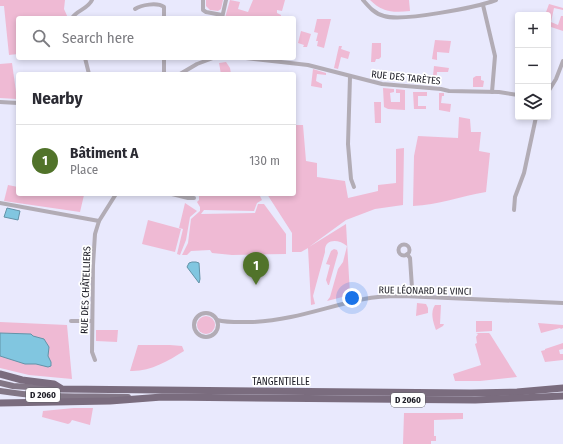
<!DOCTYPE html>
<html lang="en">
<head>
<meta charset="utf-8">
<style>
  :root { --surface:#fff; --page:#f7f7f7; --text:#2b2b33; --muted:#7c7c81; --line:#e1e1e2; --accent:#51732a }
  body { margin:0; font-family:"Fira Sans Condensed",sans-serif; background:var(--page); color:var(--text) }
  .controls { position:absolute; right:12px; top:12px; display:grid; overflow:hidden; border-radius:4px; box-shadow:0 2px 6px #0003 }
  .controls button { width:36px; height:36px; display:grid; place-items:center; padding:0; border:0; border-bottom:1px solid var(--line); background:var(--surface); color:var(--text); font:20px sans-serif }
  .you { position:absolute; left:352px; top:298px; width:14px; height:14px; margin:-10px; border:3px solid #fff; border-radius:50%; background:#1a73e8; box-shadow:0 0 0 6px #1a73e833 }
  .badge { display:grid; place-items:center; width:26px; height:26px; border-radius:50%; background:var(--accent); color:#fff; font-size:13px; font-weight:700 }
  .pin { position:absolute; translate:-50% -33px; filter:drop-shadow(0 1px 2px #0008) }
  .pin::after { content:''; position:absolute; top:21px; width:14px; height:12px; background:inherit; clip-path:polygon(0 0,100% 0,50% 100%) }
  .list { margin:0; padding:0; list-style:none }
  h2 { display:flex; justify-content:space-between; align-items:center; height:52px; margin:0; padding:0 16px; font-size:17px }
  h2 small { font-size:13px; font-weight:400; color:var(--muted) }
  .list li { display:grid; grid-template-columns:26px 1fr auto; gap:12px; align-items:center; box-sizing:border-box; height:72px; padding:0 16px; border-top:1px solid var(--line) }
  .list b { display:block; font-size:15px; white-space:nowrap }
  .list p { margin:0; font-size:13px; white-space:nowrap; color:var(--muted) }
  .list em { font-size:13px; font-style:normal; color:var(--muted) }
  .icon { flex:none; width:22px; height:22px; fill:none; stroke:currentColor; stroke-width:2; stroke-linecap:round; stroke-linejoin:round }
  .map { position:relative; flex:none; width:563px; height:444px; overflow:hidden }
  .search { position:absolute; background:var(--surface); box-shadow:0 2px 6px #0003; left:16px; top:16px; width:280px; height:44px; display:flex; align-items:center; gap:10px; box-sizing:border-box; padding:0 14px; border-radius:4px; color:var(--muted); font-size:15px }
  .panel { position:absolute; background:var(--surface); box-shadow:0 2px 6px #0003; left:16px; top:72px; width:280px; height:124px; border-radius:4px }
  .map>svg:first-child { display:block }
</style>
</head>
<body>
<div class="map">
<svg width="563" height="444" viewBox="0 0 563 444">
  <rect width="100%" height="100%" fill="#e9e9fd"/>
  <!-- green -->
  <g fill="#efbad4">
    <path d="M0,0H65L64,9L68,18H18V54L9,55L4,6H0Z"/>
    <path d="M206,0H223L221,9L218,11L210,10L206,6Z"/>
    <path d="M230,0L240,2L238,9L248,12L253,0H285L282,11L277,10V13L281,15V18H225Z"/>
    <path d="M370,0H409L410,11C393,13 382,12 370,0Z"/>
    <path d="M549,4L563,8V10L554,8L551,22L558,25L561,16H563V31L548,26V15H545Z"/>
    <path d="M317,19H331L324,48L317,46L318,41H316L318,33L314,32Z"/>
    <path d="M301,31L311,34L307,47H303L304,45L298,43Z"/>
    <path d="M435,40L451,41L449,53L437,52V60L432,59Z"/>
    <path d="M372,43H381V57L379,59H376L375,62H371Z"/>
    <path d="M339,46H342L341,49L350,52L348,59L341,57L338,69L334,68Z"/>
    <path d="M226,62L230,68L231,74H221L219,63Z"/>
    <path d="M12,63L17,99L0,98V64Z"/>
    <path d="M434,66L449,68L448,72H437L436,85H432Z"/>
    <path d="M313,69L326,73V75L317,74L316,81L322,84V88L311,86Z"/>
    <path d="M476,76H481V80L484,81L483,87H473V78Z"/>
    <path d="M383,88L394,89V92L390,93L391,102H400V93H396V89L405,90V110L388,109L384,107Z"/>
    <path d="M413,92H427V96H418V106H426V109H414Z"/>
    <path d="M439,93H444V96H442L441,103L451,104L450,112L439,110Z"/>
    <path d="M374,102H381V123H375Z"/>
    <path d="M459,117L470,119L471,132H481L479,151L490,153L486,192C461,196 438,205 413,206L414,156L418,136L458,138Z"/>
    <path d="M294,125H303L306,161L317,163V177L345,181L348,198L378,191V185L396,183V149L404,148L403,205L375,209L346,220L309,247L346,224L350,295L327,301L330,297L338,269L343,262L347,246C339,239 324,238 325,252L313,296L315,304L311,305L308,248L301,252H292V233L267,194H294Z"/>
    <path d="M8,185L18,187V194H74L84,195L80,212L4,201Z"/>
    <path d="M199,194H259L262,200L257,203L254,211L204,210L201,214L255,213L258,204H264L286,234V254L232,255L212,253L210,250L191,251L187,255H182L188,243L191,219L200,211V207L197,202L199,200Z"/>
    <path d="M185,203L197,211L190,217L186,240L180,255L177,254L183,229L179,228Z"/>
    <path d="M148,220L181,229L175,252L142,244Z"/>
    <path d="M334,249L337,250L338,253L329,285H328L326,280L330,265L326,264L331,251Z"/>
    <path d="M417,303L426,304L428,308V313L416,316Z"/>
    <path d="M435,305H441L440,324H444L443,326L436,330C433,322 430,312 435,305Z"/>
    <circle cx="206" cy="325" r="9"/>
    <path d="M476,321H492V331L476,332Z"/>
    <path d="M0,322L67,325L72,379L29,375L0,368Z"/>
    <path d="M538,323L563,325V328L561,329L560,328L541,333Z"/>
    <path d="M96,330H118L117,342L96,341Z"/>
    <path d="M476,333H489L490,334L517,377L480,381H455L453,374L481,365L475,344L477,343L476,337L478,334Z"/>
    <path d="M563,343V349L559,350L560,354H563V360L545,362L541,351L545,350V349Z"/>
    <path d="M138,345H170L182,346L184,351C168,361 150,372 130,371Z"/>
    <path d="M74,408H93L90,425L72,420L70,423L68,424L42,417L43,411Z"/>
    <path d="M404,413H463V419L434,420V436H436V441H431V444H403Z"/>
  </g>
  <!-- water -->
  <g fill="#81c6e0" stroke="#6393a8">
    <path d="M7,208L20,211L18,220L4,217Z"/>
    <path d="M192,262H196L199,263L200,279L199,283L187,267L189,263Z"/>
    <path d="M0,333L31,334L33,336L44,339L49,347L48,356L51,362V366L48,367L36,364H25L0,356Z"/>
  </g>
  <g fill="none" stroke-linecap="round" stroke-linejoin="round">
    <!-- minor -->
    <g stroke="#b2acb5" stroke-width="4">
      <path d="M203,0V10L206,12L222,15"/>
      <path d="M363,0C369,7 375,14 384,16C403,22 477,7 496,0"/>
      <path d="M483,5L495,56L492,92"/>
      <path d="M135,9C141,5 157,2 164,7V18"/>
      <path d="M72,18C77,10 88,9 92,0"/>
      <path d="M222,18L226,0"/>
      <path d="M85,58L89,74"/>
      <path d="M164,58V74"/>
      <path d="M246,58L308,65L382,84L441,89L449,91L499,92L518,95"/>
      <path d="M180,74L197,64L213,58"/>
      <path d="M350,77L348,144L351,179L354,187"/>
      <path d="M548,92L556,79L563,61"/>
      <path d="M0,102L18,103"/>
      <path d="M172,194L188,198H194"/>
      <path d="M0,203L99,221"/>
      <path d="M514,210L515,197L524,173L536,117"/>
      <circle cx="404" cy="250" r="5.5"/>
      <path d="M407,254L410,258L412,288L410,296"/>
      <circle cx="206" cy="325" r="12"/>
      <path d="M217,320C229,323 241,322 253,322C294,320 325,307 364,299C377,296 390,296 403,296L563,303"/>
      <path d="M71,321H92"/>
      <path d="M95,360L92,352L93,265L95,234L99,221L116,194"/>
    </g>
    <!-- primary -->
    <g stroke="#827686" stroke-width="6">
      <path d="M0,383L13,386L62,389"/>
      <path d="M0,391C42,398 86,396 128,397"/>
    </g>
    <!-- trunk -->
    <g stroke="#7a6c7e" stroke-width="7">
      <path d="M0,374L22,380L54,384L62,389L471,393L517,392L563,388"/>
      <path d="M0,403L110,401L162,397L475,400L563,396"/>
    </g>
  </g>
  <g text-anchor="middle" stroke-width="3.5" stroke-linejoin="round" paint-order="stroke">
    <!-- shield labels -->
    <g fill="#fff" stroke="#606066" stroke-width="1">
      <rect x="26" y="388" width="34" height="14" rx="3"/>
      <rect x="391" y="393" width="34" height="14" rx="3"/>
    </g>
    <g font-size="9" font-weight="bold" fill="#1c1c25">
      <text x="43" y="398">D 2060</text>
      <text x="408" y="403">D 2060</text>
    </g>
    <!-- street labels -->
    <g font-size="10" fill="#1c1c25" stroke="#fff">
      <text transform="translate(406 77) rotate(6)" y="4">RUE DES TARÈTES</text>
      <text transform="translate(85 290) rotate(-88)" y="4">RUE DES CHÂTELLIERS</text>
      <text transform="translate(425 290) rotate(1)" y="4">RUE LÉONARD DE VINCI</text>
      <text x="281" y="385">TANGENTIELLE</text>
    </g>
  </g>
</svg>
<div class="controls">
<button>+</button>
<button>−</button>
<button><svg class="icon" aria-label="layers" viewBox="0 0 24 24"><path d="M12 4l9 5-9 5-9-5zM3 14l9 5 9-5"/></svg></button>
</div>
<div class="you"></div>
<div class="pin badge" style="left:256px;top:285px">1</div>
<div class="search"><svg class="icon" aria-label="search" viewBox="0 0 24 24"><circle cx="10" cy="10" r="6"/><path d="M15 15l6 6"/></svg>Search here</div>
<section class="panel">
<h2>Nearby<small></small></h2>
<ul class="list">
<li><span class="badge">1</span><div><b>Bâtiment A</b><p>Place</p></div><em>130 m</em></li>
</ul>
</section>
</div>
</body>
</html>
